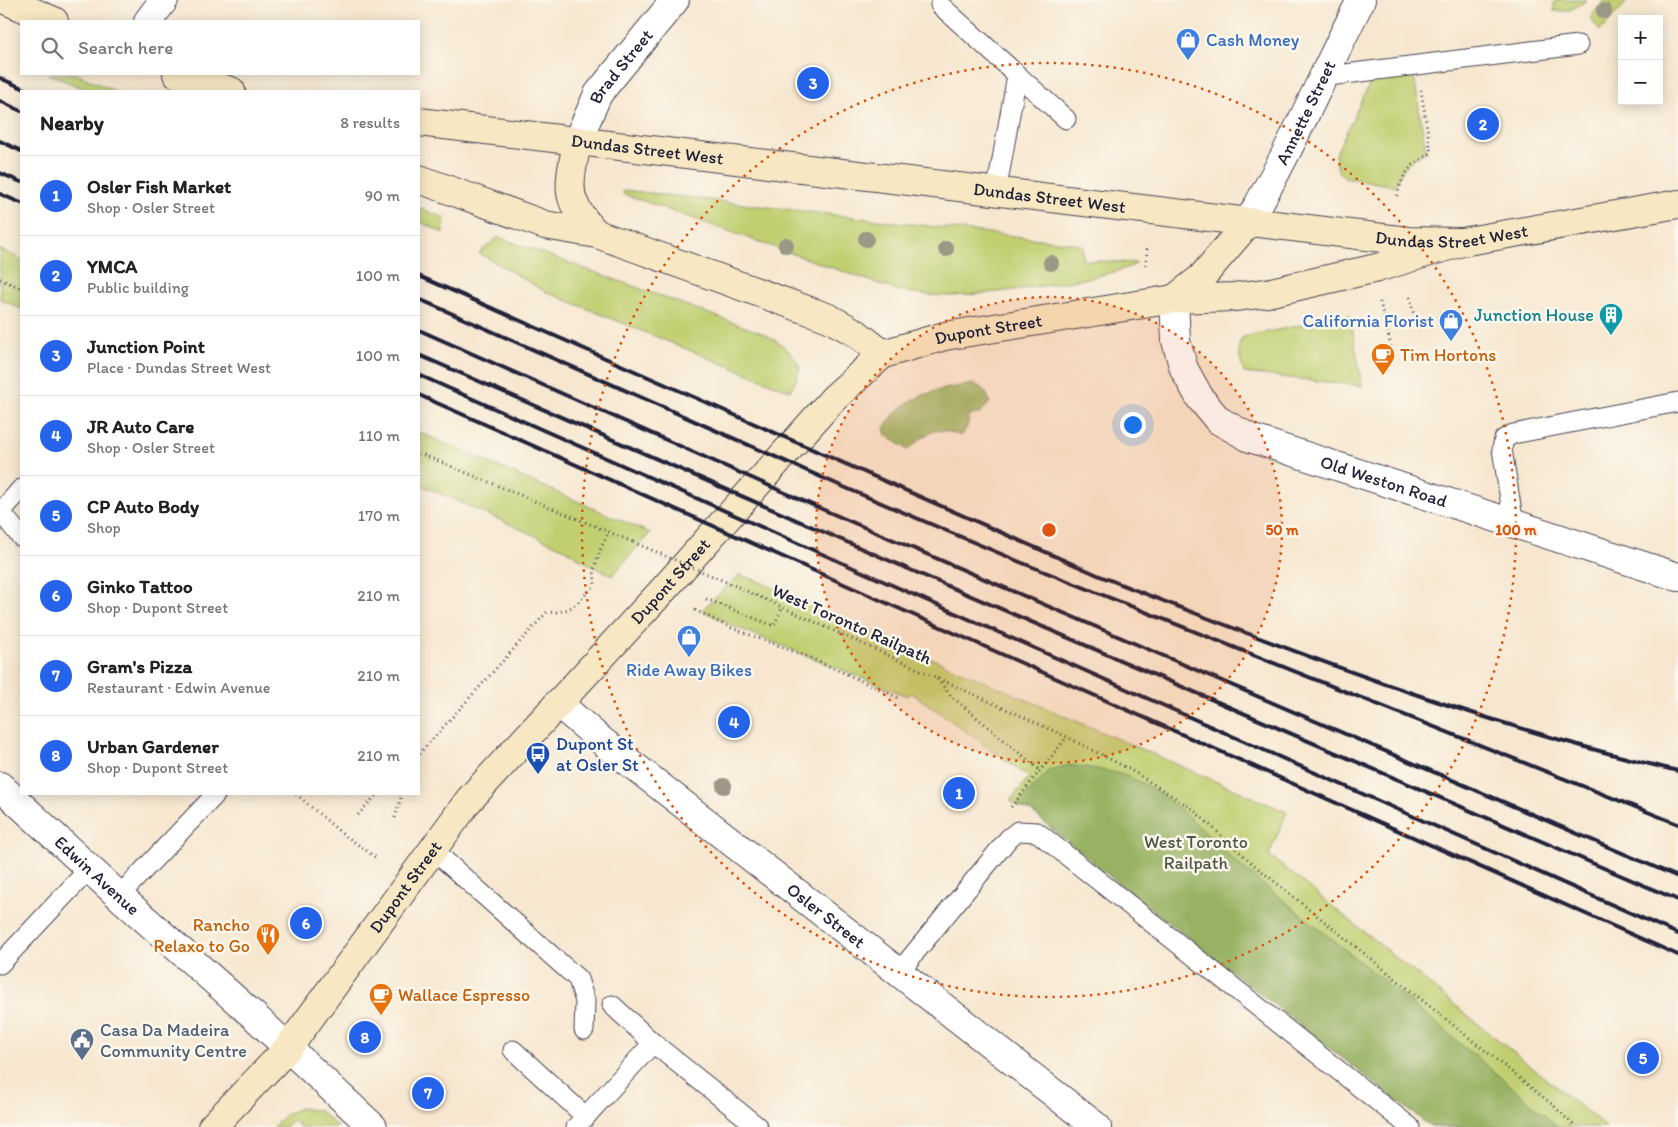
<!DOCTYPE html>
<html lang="en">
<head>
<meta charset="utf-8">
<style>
  :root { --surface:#fff; --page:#f2f2f2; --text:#222; --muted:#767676; --line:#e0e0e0; --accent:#2563eb }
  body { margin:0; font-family:Itim,sans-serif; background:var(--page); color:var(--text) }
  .controls { position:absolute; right:15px; top:15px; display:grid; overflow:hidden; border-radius:0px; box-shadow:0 2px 12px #0003 }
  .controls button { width:45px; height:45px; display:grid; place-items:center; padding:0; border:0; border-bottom:1px solid var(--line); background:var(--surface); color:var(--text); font:25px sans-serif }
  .you { position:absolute; left:1132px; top:424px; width:18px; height:18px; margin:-12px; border:4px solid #fff; border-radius:50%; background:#1a73e8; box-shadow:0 0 0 8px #1a73e833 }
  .badge { display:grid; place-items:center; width:32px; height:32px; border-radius:50%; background:var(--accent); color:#fff; font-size:16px; font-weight:700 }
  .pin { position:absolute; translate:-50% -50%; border:2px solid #fff; box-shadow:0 1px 5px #0006 }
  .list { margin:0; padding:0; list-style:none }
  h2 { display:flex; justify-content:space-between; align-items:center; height:65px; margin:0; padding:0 20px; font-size:21px }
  h2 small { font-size:16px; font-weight:400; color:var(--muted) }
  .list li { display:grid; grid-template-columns:32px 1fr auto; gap:15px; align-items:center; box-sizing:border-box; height:80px; padding:0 20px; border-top:1px solid var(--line) }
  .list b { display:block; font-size:19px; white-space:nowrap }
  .list p { margin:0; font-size:16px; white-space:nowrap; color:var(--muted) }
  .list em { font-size:16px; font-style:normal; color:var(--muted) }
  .icon { flex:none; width:28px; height:28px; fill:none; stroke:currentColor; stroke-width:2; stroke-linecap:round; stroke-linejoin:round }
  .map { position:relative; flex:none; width:1678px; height:1127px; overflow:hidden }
  .search { position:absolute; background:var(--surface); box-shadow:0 2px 12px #0003; left:20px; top:20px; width:400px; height:55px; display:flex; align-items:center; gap:12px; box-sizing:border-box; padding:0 18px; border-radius:0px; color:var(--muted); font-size:19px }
  .panel { position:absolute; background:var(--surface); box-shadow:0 2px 12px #0003; left:20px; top:90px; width:400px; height:705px; border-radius:0px }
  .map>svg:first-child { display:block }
</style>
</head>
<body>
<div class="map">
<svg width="1678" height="1127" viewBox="0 0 1678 1127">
  <rect width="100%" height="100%" fill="#fbf7ec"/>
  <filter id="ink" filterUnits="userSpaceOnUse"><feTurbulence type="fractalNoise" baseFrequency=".02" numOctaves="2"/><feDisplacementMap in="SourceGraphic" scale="10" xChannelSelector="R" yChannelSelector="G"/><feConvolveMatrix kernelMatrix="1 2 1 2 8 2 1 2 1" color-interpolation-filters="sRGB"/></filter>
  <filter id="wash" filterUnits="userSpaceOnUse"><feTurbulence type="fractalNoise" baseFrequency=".0096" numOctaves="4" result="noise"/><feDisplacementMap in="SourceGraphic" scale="20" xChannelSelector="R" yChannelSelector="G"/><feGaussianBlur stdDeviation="1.12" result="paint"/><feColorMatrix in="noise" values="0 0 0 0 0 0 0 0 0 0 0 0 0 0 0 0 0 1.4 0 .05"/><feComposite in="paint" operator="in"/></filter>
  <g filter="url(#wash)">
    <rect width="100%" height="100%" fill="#f7e7d0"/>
    <!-- green -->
    <g fill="#c1cf71" stroke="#727856">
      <path d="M1557,0H1587C1577,7 1568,13 1554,11V2Z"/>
      <path d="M1605,0H1624L1626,3L1600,31L1590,18Z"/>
      <path d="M48,74H76L115,91H90Z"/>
      <path d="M1414,76L1426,152C1411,159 1400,170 1395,186L1344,177L1338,171L1335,155L1372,79Z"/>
      <path d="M624,190L1073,243L1083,246L1082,260L1137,263C1118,278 980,296 950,296C930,296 912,293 893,289L623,194Z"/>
      <path d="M419,208L445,218L443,233L419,221Z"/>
      <path d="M498,237L762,333C779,342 791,349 800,367L796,380L790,391L546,292L479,253Z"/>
      <path d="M0,249L21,259V309L0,299Z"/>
      <path d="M1350,315L1362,386L1244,373C1241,361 1235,347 1243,337Z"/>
      <path d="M419,432L650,533L612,576L583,561L565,549L419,484Z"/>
      <path d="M739,575L756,580L944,664L1287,812L1269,855L1606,1127H1431L1118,883L1032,812L1010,801L1029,777L912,693L907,696L733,626L702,610Z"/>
      <path d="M300,1108L320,1111L338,1127H300L292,1120L285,1127H273L286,1114Z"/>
    </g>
    <!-- forest -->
    <g fill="#98b263" stroke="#5d6a4f">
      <path d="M974,384C983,388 987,392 990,402L980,414L970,415L967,427L961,436C934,425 928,432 908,450L886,435L884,428C905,394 937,389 974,384Z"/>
      <path d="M1068,765C1091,768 1118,771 1138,781C1181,802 1212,843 1249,873C1353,956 1458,1039 1558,1127H1431L1118,883L1032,812L1017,806L1049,770Z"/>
    </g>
  </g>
  <g filter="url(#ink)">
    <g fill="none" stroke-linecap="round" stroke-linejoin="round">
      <defs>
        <g id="service">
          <path d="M940,5L1066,119"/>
          <path d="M1321,77L1578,45"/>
          <path d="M996,193L1017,75"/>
          <path d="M0,511L21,537"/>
          <path d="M0,513L21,489"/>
          <path d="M1514,525L1502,449L1504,439L1513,434L1678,402"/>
          <path d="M433,850L578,979L585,1001L584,1030"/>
          <path d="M119,896L216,794"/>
          <path d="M0,964L89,869"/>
          <path d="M899,972L1009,838L1018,831L1037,832L1410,1127"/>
          <path d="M612,1005L653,1043"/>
          <path d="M513,1050L586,1117"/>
          <path d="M576,1127L653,1043L758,1127"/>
        </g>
        <g id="minor">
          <path d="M148,21L164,0"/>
          <path id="s1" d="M577,142L598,94L675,0"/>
          <path id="s2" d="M1174,299L1176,341L1184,369L1200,398L1218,420L1250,438L1678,577"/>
          <path id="s3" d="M558,703L602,741L1097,1127"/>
          <path id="s4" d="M0,786L119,896L254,1016L373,1127"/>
        </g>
        <g id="tertiary">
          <path id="s5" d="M1247,224C1290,152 1323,74 1361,0"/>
        </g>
        <g id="secondary">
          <path d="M5,0L54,21"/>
          <path d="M177,74L231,91"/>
          <path id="s6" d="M419,122L1408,241L1462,242L1678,204"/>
          <path d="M577,142C569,187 562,199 597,234"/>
          <path d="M419,179L545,225L597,234L829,318L856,333L883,354"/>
          <path d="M1174,299L1201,278L1247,224"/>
          <path id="s7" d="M212,1127L288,1048L469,800L663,590L833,399L883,354L945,336L1174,299L1234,297L1267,293L1377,268L1462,242"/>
        </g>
      </defs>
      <!-- service casing -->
      <use href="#service" stroke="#424051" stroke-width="21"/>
      <!-- minor casing -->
      <use href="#minor" stroke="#424051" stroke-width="30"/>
      <!-- tertiary casing -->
      <use href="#tertiary" stroke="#424051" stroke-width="30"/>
      <!-- secondary casing -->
      <use href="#secondary" stroke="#424051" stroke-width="30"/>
      <!-- path -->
      <g stroke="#424051" stroke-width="3" stroke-dasharray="1 4" stroke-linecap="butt">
        <path d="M1397,196C1403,172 1410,165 1431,153L1421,90"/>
        <path d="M1146,265L1147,248"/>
        <path d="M0,279L21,288"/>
        <path d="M1410,297L1417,329"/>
        <path d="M1380,302L1391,346"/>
        <path d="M419,453L633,542"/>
        <path d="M738,587L1067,737L1129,769L1190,807L1254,865L1554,1106L1575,1127"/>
        <path d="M706,599L774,626L782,608"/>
        <path d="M695,610L729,627L811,658L901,699"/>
        <path d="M937,679L951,696L1040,770"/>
        <path d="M419,754L547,612C572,614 579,601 595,584L594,569L601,548L609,532"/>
        <path d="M296,794L339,831L375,857"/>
        <path d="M1011,807L1067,737"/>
        <path d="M358,815L377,794"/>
        <path d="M395,818L402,794"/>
      </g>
      <!-- service -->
      <use href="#service" stroke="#fff" stroke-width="19"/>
      <!-- minor -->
      <use href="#minor" stroke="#fff" stroke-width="28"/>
      <!-- tertiary -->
      <use href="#tertiary" stroke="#fff" stroke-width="28"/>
      <!-- secondary -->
      <use href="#secondary" stroke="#f7e8c3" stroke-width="28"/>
      <!-- rail -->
      <g stroke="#22223b" stroke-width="4">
        <path d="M0,78L29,91"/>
        <path d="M0,101L21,111"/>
        <path d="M0,141L21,151"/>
        <path d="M0,173L21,182"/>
        <path d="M0,194L21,203"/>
        <path d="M419,276L1100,576C1289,651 1480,724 1678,771"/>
        <path d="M419,299L839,485L1020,562L1678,824"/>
        <path d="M419,330L817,507L1678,877"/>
        <path d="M419,355L913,571L1678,900"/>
        <path d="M419,375L1678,934"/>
        <path d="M419,395L1678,955"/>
      </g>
      <!-- path-bridge -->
      <path stroke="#424051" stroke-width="3" stroke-dasharray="1 4" stroke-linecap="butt" d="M633,542L738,587"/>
    </g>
    <!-- trees -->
    <g fill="#9c9787">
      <circle cx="1604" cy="11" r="8"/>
      <circle cx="866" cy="239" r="8"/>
      <circle cx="786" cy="245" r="8"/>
      <circle cx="946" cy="249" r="8"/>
      <circle cx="1051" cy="263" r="8"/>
      <circle cx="724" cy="786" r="8"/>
    </g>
  </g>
  <!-- distance rings -->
  <circle cx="1049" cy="530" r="233" fill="#de560e" fill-opacity=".12"/>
  <g fill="none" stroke="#de560e" stroke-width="2.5" stroke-dasharray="2.5 5">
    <circle cx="1049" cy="530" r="233"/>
    <circle cx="1049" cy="530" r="467"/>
  </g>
  <!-- icons -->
  <defs>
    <symbol id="shop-pin" viewBox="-11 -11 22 30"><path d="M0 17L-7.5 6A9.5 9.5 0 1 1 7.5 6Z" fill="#3f7fe0" stroke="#fbf7ec"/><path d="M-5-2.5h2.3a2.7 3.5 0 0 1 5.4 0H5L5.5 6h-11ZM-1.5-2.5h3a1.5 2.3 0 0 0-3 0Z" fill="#fff"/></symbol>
    <symbol id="building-pin" viewBox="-11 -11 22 30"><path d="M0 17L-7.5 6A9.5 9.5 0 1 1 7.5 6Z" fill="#0f9aa8" stroke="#fbf7ec"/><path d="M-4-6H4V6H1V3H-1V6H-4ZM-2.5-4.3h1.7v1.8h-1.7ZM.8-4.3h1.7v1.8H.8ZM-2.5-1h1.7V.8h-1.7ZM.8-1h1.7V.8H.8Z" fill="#fff"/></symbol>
    <symbol id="cafe-pin" viewBox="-11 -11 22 30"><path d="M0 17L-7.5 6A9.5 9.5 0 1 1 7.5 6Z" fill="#e8710a" stroke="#fbf7ec"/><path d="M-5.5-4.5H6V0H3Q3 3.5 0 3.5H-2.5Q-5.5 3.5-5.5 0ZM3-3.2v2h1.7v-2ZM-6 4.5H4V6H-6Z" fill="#fff"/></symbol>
    <symbol id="bus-pin" viewBox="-11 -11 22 30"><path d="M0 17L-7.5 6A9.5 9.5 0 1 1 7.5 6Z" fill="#1a4fb4" stroke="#fbf7ec"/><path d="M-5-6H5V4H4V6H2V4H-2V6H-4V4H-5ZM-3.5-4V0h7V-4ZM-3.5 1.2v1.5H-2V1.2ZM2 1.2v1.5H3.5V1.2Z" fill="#fff"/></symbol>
    <symbol id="restaurant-pin" viewBox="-11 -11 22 30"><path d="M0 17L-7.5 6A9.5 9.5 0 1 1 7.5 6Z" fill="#e8710a" stroke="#fbf7ec"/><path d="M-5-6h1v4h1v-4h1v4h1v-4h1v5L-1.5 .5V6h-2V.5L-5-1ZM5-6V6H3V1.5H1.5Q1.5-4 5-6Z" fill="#fff"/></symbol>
    <symbol id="civic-pin" viewBox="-11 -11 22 30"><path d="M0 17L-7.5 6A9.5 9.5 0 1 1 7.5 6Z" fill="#5c6f8a" stroke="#fbf7ec"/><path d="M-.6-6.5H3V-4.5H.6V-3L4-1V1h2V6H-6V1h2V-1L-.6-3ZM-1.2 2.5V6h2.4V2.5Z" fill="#fff"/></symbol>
  </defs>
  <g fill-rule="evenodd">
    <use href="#shop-pin" x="1174" y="26" width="28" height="38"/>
    <use href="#building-pin" x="1597" y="301" width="28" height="38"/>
    <use href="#shop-pin" x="1437" y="307" width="28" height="38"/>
    <use href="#cafe-pin" x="1369" y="341" width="28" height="38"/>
    <use href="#shop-pin" x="675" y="623" width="28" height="38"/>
    <use href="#bus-pin" x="524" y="740" width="28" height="38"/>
    <use href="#restaurant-pin" x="254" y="921" width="28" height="38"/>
    <use href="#cafe-pin" x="367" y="981" width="28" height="38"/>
    <use href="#civic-pin" x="68" y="1026" width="28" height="38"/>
  </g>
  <g text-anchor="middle" stroke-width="5" stroke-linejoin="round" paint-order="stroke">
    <!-- shop labels -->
    <g font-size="18" fill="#366cbe" stroke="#fbf7ec" text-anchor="start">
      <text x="1206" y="46">Cash Money</text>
      <text x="1434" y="327" text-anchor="end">California Florist</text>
      <text x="689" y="676" text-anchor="middle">Ride Away Bikes</text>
    </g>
    <!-- street labels -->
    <g font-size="18" fill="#22223b" stroke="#fbf7ec">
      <text dy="6" stroke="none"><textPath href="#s1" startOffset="88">Brad Street</textPath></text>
      <text dy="6" stroke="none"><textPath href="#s5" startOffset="126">Annette Street</textPath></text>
      <text dy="6" stroke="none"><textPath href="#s6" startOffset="230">Dundas Street West</textPath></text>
      <text dy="6" stroke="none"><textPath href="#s6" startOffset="635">Dundas Street West</textPath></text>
      <text dy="6" stroke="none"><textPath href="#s6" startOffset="1040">Dundas Street West</textPath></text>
      <text dy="6" stroke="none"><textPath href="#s7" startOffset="1134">Dupont Street</textPath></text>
      <text dy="6" stroke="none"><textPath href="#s2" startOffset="310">Old Weston Road</textPath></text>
      <text dy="6" stroke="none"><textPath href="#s7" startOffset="714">Dupont Street</textPath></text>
      <text transform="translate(852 624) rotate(24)" y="6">West Toronto Railpath</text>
      <text dy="6" stroke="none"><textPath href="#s4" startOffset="132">Edwin Avenue</textPath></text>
      <text dy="6" stroke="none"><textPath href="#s7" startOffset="309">Dupont Street</textPath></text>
      <text dy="6" stroke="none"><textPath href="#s3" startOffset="342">Osler Street</textPath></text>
    </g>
    <!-- culture labels -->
    <g font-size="18" fill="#0d838f" stroke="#fbf7ec" text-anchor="end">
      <text x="1594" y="321">Junction House</text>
    </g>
    <!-- food labels -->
    <g font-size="18" fill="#c56008" stroke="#fbf7ec" text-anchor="start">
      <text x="1400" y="361">Tim Hortons</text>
      <text x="250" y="931" text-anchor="end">Rancho<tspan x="250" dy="21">Relaxo to Go</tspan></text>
      <text x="398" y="1001">Wallace Espresso</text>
    </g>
    <!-- transit labels -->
    <g font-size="18" fill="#164399" stroke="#fbf7ec" text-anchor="start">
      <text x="556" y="750">Dupont St<tspan x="556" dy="21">at Osler St</tspan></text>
    </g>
    <!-- park labels -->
    <g font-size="18" fill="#52564b" stroke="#fbf7ec">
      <text x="1196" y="848">West Toronto<tspan x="1196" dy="21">Railpath</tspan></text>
    </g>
    <!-- service labels -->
    <g font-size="18" fill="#4e5e75" stroke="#fbf7ec" text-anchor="start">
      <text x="100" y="1036">Casa Da Madeira<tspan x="100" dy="21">Community Centre</tspan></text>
    </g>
  </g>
  <circle cx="1049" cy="530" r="8" fill="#de560e" stroke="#fbf7ec" stroke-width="2.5"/>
  <g font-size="15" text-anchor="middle" font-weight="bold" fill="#de560e" stroke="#fbf7ec" stroke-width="5" stroke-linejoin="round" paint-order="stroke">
    <text x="1282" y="535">50 m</text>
    <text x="1516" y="535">100 m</text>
  </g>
</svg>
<div class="controls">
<button>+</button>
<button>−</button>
</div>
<div class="you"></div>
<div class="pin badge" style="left:959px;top:793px">1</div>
<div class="pin badge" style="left:1483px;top:124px">2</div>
<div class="pin badge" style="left:813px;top:83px">3</div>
<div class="pin badge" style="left:734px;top:722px">4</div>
<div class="pin badge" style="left:1643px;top:1058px">5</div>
<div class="pin badge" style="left:306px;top:923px">6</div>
<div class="pin badge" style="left:428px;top:1093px">7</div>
<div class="pin badge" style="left:365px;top:1037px">8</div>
<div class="search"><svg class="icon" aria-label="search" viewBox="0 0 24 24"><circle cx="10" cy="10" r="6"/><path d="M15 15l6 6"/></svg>Search here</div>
<section class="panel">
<h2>Nearby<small>8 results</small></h2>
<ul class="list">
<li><span class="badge">1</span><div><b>Osler Fish Market</b><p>Shop · Osler Street</p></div><em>90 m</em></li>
<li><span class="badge">2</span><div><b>YMCA</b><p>Public building</p></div><em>100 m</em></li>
<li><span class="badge">3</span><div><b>Junction Point</b><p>Place · Dundas Street West</p></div><em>100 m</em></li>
<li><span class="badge">4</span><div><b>JR Auto Care</b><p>Shop · Osler Street</p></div><em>110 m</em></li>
<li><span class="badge">5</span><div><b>CP Auto Body</b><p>Shop</p></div><em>170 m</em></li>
<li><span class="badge">6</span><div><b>Ginko Tattoo</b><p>Shop · Dupont Street</p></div><em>210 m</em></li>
<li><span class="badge">7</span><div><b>Gram's Pizza</b><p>Restaurant · Edwin Avenue</p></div><em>210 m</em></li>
<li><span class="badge">8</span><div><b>Urban Gardener</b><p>Shop · Dupont Street</p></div><em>210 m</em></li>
</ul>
</section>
</div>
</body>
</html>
